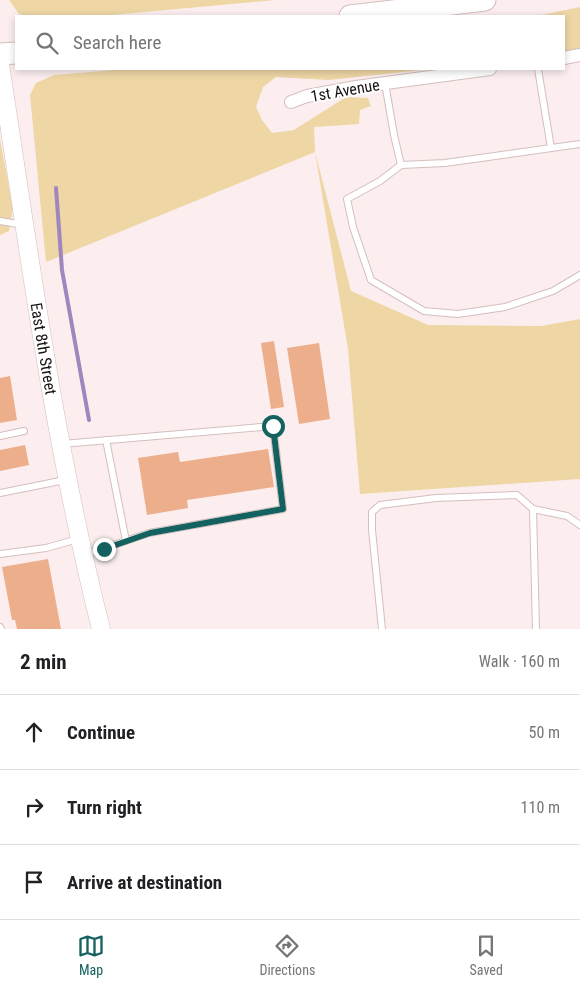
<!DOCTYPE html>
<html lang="en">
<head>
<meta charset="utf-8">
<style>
  :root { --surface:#fff; --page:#f6f6f6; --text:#202124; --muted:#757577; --line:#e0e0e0; --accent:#13625f }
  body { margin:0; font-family:"Roboto Condensed",sans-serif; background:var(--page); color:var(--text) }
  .stop { position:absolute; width:15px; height:15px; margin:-11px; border:4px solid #13625f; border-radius:50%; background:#fff }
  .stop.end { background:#13625f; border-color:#fff; box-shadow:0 1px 5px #0008 }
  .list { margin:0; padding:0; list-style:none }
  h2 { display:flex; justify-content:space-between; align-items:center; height:65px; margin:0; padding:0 20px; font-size:21px }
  h2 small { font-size:16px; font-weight:400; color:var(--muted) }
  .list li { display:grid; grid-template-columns:32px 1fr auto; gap:15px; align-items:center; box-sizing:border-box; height:75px; padding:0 20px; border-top:1px solid var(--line) }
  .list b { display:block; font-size:19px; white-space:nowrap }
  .list em { font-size:16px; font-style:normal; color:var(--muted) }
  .icon { flex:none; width:28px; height:28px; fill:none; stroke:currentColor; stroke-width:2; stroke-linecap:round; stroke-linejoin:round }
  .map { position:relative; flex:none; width:580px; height:629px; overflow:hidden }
  .search { position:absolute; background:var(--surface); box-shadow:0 2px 8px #0003; left:15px; right:15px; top:15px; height:55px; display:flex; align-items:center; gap:12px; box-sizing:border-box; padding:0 18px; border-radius:0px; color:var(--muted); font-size:19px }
  .sheet { height:290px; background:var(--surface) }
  nav { display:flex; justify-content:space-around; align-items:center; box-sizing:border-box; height:70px; border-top:1px solid var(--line); background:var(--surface); font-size:14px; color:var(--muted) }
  nav a { display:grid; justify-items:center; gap:2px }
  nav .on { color:var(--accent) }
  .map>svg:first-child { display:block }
</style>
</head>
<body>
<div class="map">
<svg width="580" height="629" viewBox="0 0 580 629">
  <rect width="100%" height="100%" fill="#fceeee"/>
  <!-- green -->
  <g fill="#eed6a5">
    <path d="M9,0H276L101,16H26L19,14Z"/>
    <path d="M580,7V48L564,52V16H537Z"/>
    <path d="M127,69H431L329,80L276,77L263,87L256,107L262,120L272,133L294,130L346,97L368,98L371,106L360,110L359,124L314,127L315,152L351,291L428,325L541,326L580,319V479L360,494L348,349L315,152L46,262L30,95L36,83L54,75Z"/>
    <path d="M0,139L13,209L9,231L0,235Z"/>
  </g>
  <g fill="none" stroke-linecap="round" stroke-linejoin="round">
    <!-- stream -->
    <path stroke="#a086bf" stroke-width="4" d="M56,188L62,270L89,420"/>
  </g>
  <!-- building -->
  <g fill="#edae8b">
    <path d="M274,341L284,407L271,409L261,343Z"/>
    <path d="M319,343L330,419L299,424L287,348Z"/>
    <path d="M10,376L17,420L0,423V378Z"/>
    <path d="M25,445L29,465L0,471V450Z"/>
    <path d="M268,449L274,487L187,500L188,508L147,515L138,458L178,452L180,462Z"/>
    <path d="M48,559L61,629H17L15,620H12L2,567Z"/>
  </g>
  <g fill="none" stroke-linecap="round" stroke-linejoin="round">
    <defs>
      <g id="service">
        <path d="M538,69L551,148"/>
        <path d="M385,83L394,135L401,165L445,163L580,144"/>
        <path d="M401,165L380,181L347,199L353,227L371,280L424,311L458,314L505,307L553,291L580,275"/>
        <path d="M0,221L23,225"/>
        <path d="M0,436L24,431"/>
        <path d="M106,440L126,541"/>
        <path d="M62,444L273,426L283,509L149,533L84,555"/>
        <path d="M0,493L65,480"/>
        <path d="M533,509L536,629"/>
        <path d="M0,554L46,548L78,539"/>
        <path d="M0,627L1,629"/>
        <path d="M382,629L372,530V512L380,505L436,498L517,495L533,509L567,516L580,525"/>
      </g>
      <g id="minor">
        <path d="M564,58L580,55"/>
        <path d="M291,102L307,96L356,87L490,69"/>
      </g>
      <g id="secondary">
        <path id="s1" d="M0,64C29,253 54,443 101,629"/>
      </g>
      <g id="trunk">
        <path d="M350,16L485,0"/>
        <path d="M0,54L16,53"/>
      </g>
    </defs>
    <!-- service casing -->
    <use href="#service" stroke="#d5bebf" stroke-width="8"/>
    <!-- minor casing -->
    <use href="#minor" stroke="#d5bebf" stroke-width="14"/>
    <!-- secondary casing -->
    <use href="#secondary" stroke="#d5bebf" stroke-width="19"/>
    <!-- trunk casing -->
    <use href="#trunk" stroke="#d5bebf" stroke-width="23"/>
    <!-- service -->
    <use href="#service" stroke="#fff" stroke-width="6"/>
    <!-- minor -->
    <use href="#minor" stroke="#fff" stroke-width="12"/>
    <!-- secondary -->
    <use href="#secondary" stroke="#fff" stroke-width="18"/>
    <!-- trunk -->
    <use href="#trunk" stroke="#fff" stroke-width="21"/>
  </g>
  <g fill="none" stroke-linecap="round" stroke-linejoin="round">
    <!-- route -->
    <path stroke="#13625f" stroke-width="6" d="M104,549L150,533L283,509L273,426"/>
  </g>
  <g text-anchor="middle" stroke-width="4" stroke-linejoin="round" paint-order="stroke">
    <!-- street labels -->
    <g font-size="16" fill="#181111" stroke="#fff">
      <text transform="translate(345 90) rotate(-10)" y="6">1st Avenue</text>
      <text dy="6" stroke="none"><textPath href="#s1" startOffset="288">East 8th Street</textPath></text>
    </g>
  </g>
</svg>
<div class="stop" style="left:273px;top:426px"></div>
<div class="stop end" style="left:104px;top:549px"></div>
<div class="search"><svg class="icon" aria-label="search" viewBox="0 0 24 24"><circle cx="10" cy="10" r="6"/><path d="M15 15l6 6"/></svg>Search here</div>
</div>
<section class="sheet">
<h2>2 min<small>Walk · 160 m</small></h2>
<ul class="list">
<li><svg class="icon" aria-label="ahead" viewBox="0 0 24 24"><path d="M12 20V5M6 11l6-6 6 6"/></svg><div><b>Continue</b></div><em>50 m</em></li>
<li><svg class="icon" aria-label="right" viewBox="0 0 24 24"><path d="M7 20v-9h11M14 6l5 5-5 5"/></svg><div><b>Turn right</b></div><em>110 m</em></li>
<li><svg class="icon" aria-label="arrive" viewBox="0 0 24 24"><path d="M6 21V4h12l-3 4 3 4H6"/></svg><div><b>Arrive at destination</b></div></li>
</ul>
</section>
<nav>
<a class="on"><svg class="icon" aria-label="map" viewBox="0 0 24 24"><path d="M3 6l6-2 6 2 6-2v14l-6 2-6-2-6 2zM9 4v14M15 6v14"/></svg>Map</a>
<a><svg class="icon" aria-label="directions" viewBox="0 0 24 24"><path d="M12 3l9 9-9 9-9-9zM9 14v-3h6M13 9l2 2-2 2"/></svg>Directions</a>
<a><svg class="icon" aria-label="saved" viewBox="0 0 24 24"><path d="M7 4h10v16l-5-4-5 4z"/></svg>Saved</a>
</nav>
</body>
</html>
